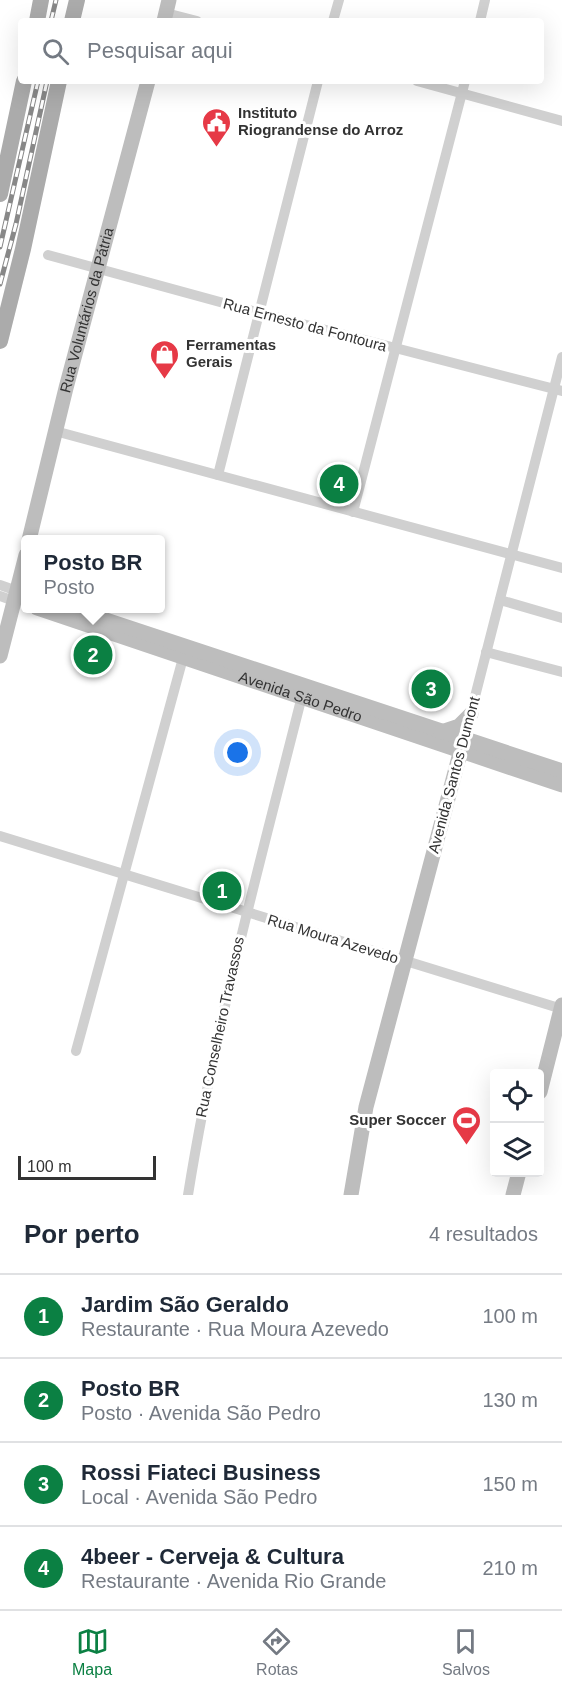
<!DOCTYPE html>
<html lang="pt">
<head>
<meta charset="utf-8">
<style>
  :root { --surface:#fff; --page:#f2f2f3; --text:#1f2937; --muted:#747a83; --line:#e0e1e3; --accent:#0b8043 }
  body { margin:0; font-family:Arial,sans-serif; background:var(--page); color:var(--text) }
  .controls { position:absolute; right:18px; bottom:18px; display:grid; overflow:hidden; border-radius:6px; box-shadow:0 6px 24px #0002 }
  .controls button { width:54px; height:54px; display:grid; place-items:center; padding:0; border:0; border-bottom:2px solid var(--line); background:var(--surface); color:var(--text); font:30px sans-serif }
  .scale { position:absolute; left:18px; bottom:15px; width:138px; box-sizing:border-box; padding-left:6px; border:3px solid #333; border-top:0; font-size:16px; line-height:21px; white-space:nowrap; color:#333; -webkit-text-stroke:4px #fff; paint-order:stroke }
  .you { position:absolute; left:238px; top:753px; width:21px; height:21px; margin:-15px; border:4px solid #fff; border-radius:50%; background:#1a73e8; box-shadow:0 0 0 9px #1a73e833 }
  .badge { display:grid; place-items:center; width:39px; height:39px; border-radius:50%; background:var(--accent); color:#fff; font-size:20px; font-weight:700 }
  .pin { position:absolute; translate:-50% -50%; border:3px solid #fff; box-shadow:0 2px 6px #0006 }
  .popup { position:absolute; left:21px; top:535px; width:144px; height:78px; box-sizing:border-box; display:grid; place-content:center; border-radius:6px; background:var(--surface); filter:drop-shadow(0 2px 4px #0005); font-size:20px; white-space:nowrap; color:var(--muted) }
  .popup b { font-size:22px; color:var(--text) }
  .popup::after { content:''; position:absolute; left:50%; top:100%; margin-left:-12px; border:12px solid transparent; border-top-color:var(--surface) }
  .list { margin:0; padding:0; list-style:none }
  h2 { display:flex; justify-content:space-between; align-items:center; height:78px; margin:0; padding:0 24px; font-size:26px }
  h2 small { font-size:20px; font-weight:400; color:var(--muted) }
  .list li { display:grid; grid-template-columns:39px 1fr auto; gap:18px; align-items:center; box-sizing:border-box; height:84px; padding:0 24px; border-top:2px solid var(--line) }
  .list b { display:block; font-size:22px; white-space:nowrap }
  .list p { margin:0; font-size:20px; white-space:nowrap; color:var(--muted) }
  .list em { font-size:20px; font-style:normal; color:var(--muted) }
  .icon { flex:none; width:33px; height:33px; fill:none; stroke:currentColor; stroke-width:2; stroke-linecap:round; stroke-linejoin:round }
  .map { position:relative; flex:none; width:562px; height:1195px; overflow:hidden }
  .search { position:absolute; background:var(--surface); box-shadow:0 6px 24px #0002; left:18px; right:18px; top:18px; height:66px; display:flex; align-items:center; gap:15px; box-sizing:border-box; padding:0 21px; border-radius:6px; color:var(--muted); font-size:22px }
  .sheet { height:414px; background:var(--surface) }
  nav { display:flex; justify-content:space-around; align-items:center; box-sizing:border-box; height:84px; border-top:2px solid var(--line); background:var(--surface); font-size:16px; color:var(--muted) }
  nav a { display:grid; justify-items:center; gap:3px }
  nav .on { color:var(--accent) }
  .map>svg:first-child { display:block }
</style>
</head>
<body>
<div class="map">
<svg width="562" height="1195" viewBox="0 0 562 1195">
  <rect width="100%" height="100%" fill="#fff"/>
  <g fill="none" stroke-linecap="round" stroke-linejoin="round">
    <!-- street -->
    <g stroke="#d0d0d0" stroke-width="10">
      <path d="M166,13L197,21"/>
      <path d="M333,21L339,0"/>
      <path d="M480,21L485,0"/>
      <path d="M417,81L562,121"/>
      <path d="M48,255L260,313L562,391"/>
      <path d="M55,431L562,568"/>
      <path d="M218,475L318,81"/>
      <path d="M353,512L465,81"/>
      <path d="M0,585L17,591"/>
      <path d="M0,596L14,601"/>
      <path d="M500,600L562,618"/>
      <path d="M486,652L562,672"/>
      <path d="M469,720L562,357"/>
      <path d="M0,836L562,1009"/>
      <path d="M76,1051L183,658"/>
      <path d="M188,1195C215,1025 261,859 303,692"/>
    </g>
    <!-- secondary -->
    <g stroke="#bdbdbd" stroke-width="15">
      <path d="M164,21L169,0"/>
      <path id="s1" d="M29,540L66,388L148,81"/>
      <path id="s2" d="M37,608L562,785"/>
      <path d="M70,608L562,771"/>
      <path d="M0,656L26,555"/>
      <path d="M441,732L459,726L471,714"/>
      <path d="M540,1092L562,1005"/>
      <path d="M351,1195L366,1107L463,742"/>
      <path d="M513,1195L519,1172"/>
    </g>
    <!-- primary -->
    <g stroke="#ababab" stroke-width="16">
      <path d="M37,21L41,0"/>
      <path d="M72,21L77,0"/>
      <path d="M0,194L24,81"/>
      <path d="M0,341L23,249L59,81"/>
    </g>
    <defs>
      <g id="rail">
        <path d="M51,21L56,0"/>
        <path d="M0,247L38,81"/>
        <path d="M0,284L16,224L47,81"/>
      </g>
    </defs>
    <!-- rail casing -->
    <use href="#rail" stroke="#888" stroke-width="5"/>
    <!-- rail -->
    <use href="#rail" stroke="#fff" stroke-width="3" stroke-dasharray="9" stroke-linecap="butt"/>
  </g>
  <!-- icons -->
  <defs>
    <symbol id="civic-pin" viewBox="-11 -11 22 30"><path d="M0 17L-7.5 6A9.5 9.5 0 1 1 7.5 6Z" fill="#e63946" stroke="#fff"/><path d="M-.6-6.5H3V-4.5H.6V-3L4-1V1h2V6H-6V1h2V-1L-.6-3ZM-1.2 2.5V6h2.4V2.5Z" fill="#fff"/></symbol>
    <symbol id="shop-pin" viewBox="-11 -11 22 30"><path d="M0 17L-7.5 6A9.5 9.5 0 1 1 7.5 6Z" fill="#e63946" stroke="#fff"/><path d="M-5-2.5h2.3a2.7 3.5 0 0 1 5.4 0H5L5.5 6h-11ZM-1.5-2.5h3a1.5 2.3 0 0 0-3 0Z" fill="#fff"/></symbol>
    <symbol id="stadium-pin" viewBox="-11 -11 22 30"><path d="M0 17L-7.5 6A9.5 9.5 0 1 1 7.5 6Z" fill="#e63946" stroke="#fff"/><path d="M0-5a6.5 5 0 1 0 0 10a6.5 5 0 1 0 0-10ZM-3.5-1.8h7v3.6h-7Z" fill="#fff"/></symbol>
  </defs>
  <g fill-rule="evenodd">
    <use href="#civic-pin" x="200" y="106" width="33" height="45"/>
    <use href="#shop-pin" x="148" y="338" width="33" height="45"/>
    <use href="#stadium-pin" x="450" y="1104" width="33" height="45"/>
  </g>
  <g text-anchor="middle" stroke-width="6" stroke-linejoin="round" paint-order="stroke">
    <!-- poi labels -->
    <g font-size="15" font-weight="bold" fill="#333" stroke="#fff" text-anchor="start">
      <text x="238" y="118">Instituto<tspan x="238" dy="17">Riograndense do Arroz</tspan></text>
      <text x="186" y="350">Ferramentas<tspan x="186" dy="17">Gerais</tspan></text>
      <text x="446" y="1125" text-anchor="end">Super Soccer</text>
    </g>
    <!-- street labels -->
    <g font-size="15" fill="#333" stroke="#fff">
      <text dy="5" stroke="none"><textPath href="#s1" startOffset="237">Rua Voluntários da Pátria</textPath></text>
      <text transform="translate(305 325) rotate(15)" y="5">Rua Ernesto da Fontoura</text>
      <text dy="5" stroke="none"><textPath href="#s2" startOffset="278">Avenida São Pedro</textPath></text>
      <text transform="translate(454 775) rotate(-75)" y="5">Avenida Santos Dumont</text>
      <text transform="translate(333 939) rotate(17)" y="5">Rua Moura Azevedo</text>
      <text transform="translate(220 1027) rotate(-78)" y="5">Rua Conselheiro Travassos</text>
    </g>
  </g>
</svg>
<div class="controls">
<button><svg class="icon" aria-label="locate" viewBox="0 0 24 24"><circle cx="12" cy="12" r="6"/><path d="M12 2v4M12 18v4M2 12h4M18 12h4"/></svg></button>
<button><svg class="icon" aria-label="layers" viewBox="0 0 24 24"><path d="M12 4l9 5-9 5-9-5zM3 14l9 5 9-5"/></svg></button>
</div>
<div class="scale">100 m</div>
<div class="you"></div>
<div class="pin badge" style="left:222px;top:891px">1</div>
<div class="pin badge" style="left:93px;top:655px">2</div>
<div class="popup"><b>Posto BR</b>Posto</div>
<div class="pin badge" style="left:431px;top:689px">3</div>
<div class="pin badge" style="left:339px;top:484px">4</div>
<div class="search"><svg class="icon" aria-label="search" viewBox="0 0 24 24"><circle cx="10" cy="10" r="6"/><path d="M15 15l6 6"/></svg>Pesquisar aqui</div>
</div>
<section class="sheet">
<h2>Por perto<small>4 resultados</small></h2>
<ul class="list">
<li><span class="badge">1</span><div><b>Jardim São Geraldo</b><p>Restaurante · Rua Moura Azevedo</p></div><em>100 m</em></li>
<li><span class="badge">2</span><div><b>Posto BR</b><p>Posto · Avenida São Pedro</p></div><em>130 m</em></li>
<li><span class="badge">3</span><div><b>Rossi Fiateci Business</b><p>Local · Avenida São Pedro</p></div><em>150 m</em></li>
<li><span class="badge">4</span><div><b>4beer - Cerveja &amp; Cultura</b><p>Restaurante · Avenida Rio Grande</p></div><em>210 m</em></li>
</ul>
</section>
<nav>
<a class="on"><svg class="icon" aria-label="map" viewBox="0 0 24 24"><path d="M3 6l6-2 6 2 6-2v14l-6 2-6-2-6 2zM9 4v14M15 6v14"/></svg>Mapa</a>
<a><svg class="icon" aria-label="directions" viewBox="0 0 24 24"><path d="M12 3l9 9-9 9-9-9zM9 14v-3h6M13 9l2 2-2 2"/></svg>Rotas</a>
<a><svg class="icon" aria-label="saved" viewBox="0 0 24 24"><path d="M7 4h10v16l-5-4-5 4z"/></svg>Salvos</a>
</nav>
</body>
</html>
